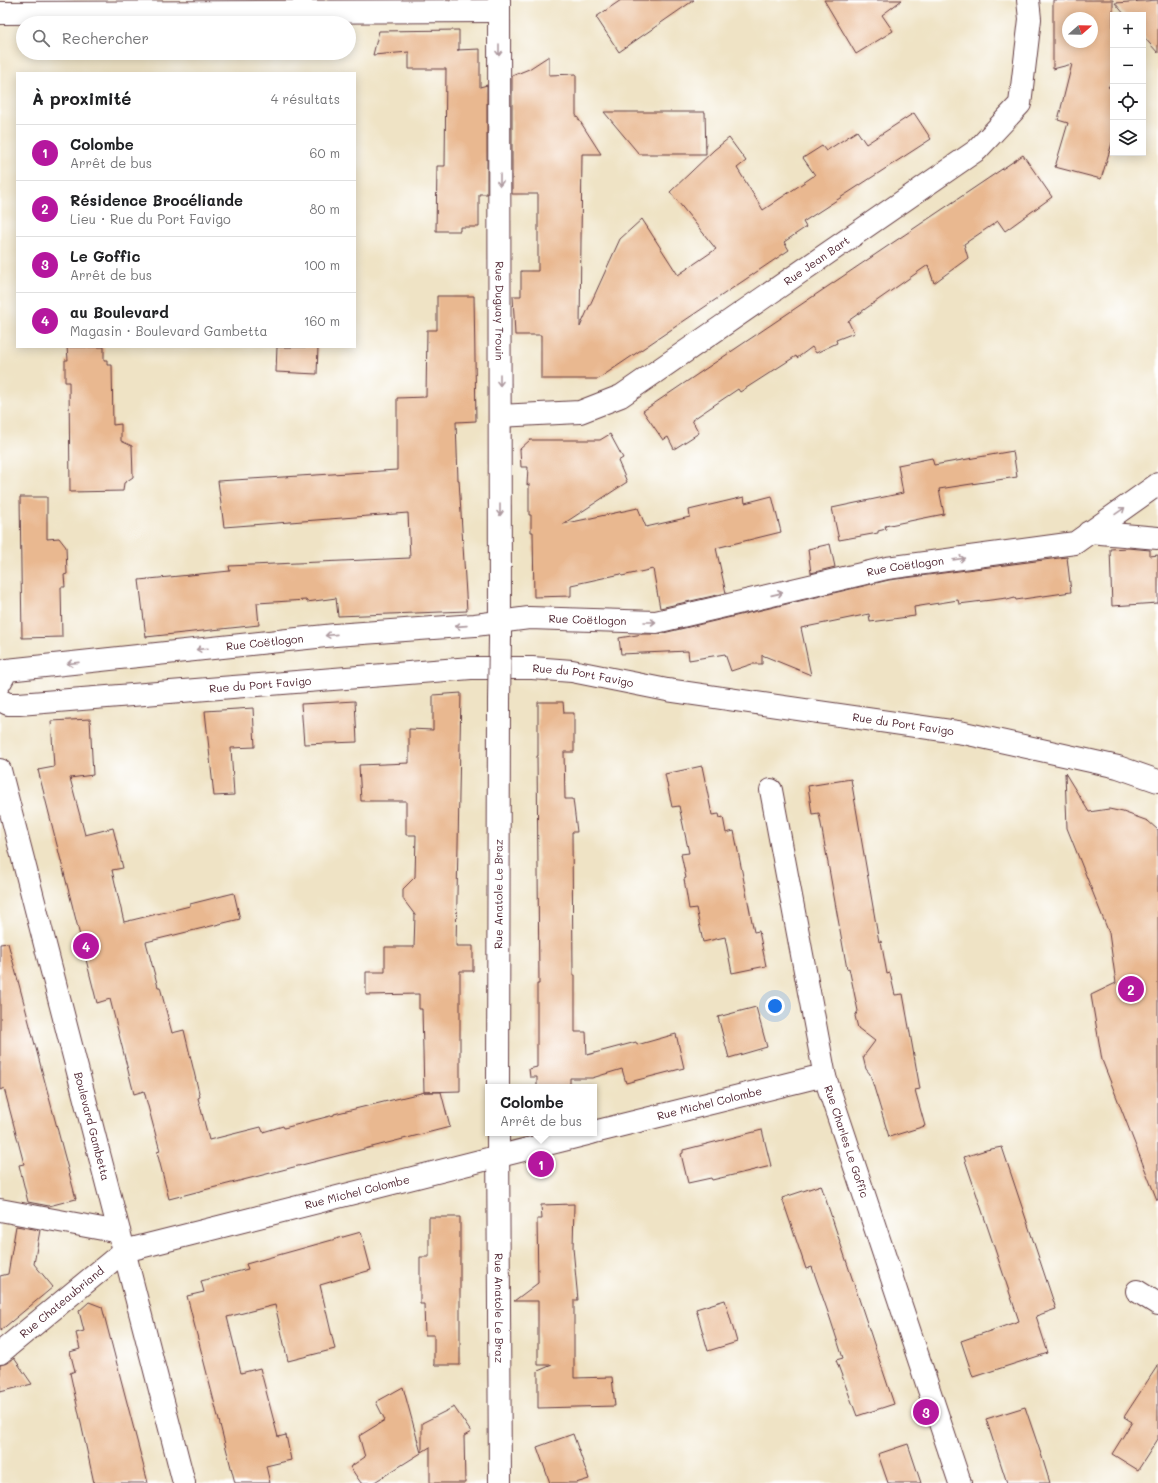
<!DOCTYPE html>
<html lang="fr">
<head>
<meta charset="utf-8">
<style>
  :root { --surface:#fff; --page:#f2f2f2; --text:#202124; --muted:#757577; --line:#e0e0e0; --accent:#b5179e }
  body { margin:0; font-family:Mali,sans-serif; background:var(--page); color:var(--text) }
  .controls { position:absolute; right:12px; top:12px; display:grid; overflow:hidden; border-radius:0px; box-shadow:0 2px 10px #0003 }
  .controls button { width:36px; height:36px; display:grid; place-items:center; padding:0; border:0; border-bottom:1px solid var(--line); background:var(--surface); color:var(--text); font:20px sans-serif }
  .compass { position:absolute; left:1062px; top:12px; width:36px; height:36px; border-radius:50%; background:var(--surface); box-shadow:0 2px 10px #0003; rotate:70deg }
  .you { position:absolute; left:775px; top:1006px; width:14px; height:14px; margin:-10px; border:3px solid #fff; border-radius:50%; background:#1a73e8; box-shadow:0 0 0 6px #1a73e833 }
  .badge { display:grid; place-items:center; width:26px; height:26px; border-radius:50%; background:var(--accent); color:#fff; font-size:13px; font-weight:700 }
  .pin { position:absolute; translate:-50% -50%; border:2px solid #fff; box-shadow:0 1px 4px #0006 }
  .popup { position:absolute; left:485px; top:1084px; width:112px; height:52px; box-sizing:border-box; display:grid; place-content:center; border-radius:0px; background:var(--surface); filter:drop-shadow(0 1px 3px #0005); font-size:13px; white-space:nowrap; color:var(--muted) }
  .popup b { font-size:15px; color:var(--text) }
  .popup::after { content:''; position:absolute; left:50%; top:100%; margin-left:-8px; border:8px solid transparent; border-top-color:var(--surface) }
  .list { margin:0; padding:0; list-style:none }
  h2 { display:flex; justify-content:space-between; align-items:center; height:52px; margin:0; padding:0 16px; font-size:17px }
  h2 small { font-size:13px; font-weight:400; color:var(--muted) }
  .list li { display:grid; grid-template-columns:26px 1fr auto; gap:12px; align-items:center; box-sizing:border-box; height:56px; padding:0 16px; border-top:1px solid var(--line) }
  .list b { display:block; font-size:15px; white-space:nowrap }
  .list p { margin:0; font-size:13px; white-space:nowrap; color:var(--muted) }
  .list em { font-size:13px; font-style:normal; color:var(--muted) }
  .icon { flex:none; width:22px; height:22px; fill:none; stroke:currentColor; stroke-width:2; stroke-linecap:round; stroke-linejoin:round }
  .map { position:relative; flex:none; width:1158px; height:1483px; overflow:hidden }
  .search { position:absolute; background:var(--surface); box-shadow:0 2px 10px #0003; left:16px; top:16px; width:340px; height:44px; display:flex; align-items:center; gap:10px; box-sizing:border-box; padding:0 14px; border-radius:22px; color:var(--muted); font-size:15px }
  .panel { position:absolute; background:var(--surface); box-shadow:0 2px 10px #0003; left:16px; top:72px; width:340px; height:276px; border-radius:0px }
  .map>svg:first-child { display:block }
</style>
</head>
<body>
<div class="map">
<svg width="1158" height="1483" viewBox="0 0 1158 1483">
  <rect width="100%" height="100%" fill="#fff"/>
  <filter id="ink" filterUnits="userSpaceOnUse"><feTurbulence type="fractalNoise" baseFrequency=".025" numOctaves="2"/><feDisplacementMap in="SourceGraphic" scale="8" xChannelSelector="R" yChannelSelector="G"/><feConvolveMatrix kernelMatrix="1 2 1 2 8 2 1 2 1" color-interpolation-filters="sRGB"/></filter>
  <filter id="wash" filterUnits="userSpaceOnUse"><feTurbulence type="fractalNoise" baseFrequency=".012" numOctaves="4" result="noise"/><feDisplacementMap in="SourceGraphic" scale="16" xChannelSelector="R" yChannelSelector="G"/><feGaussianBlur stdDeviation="0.9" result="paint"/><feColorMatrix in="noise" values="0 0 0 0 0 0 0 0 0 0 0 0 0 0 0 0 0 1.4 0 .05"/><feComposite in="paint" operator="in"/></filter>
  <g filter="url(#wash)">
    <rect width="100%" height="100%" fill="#efe3c5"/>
    <g id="blocks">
      <!-- building -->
      <g fill="#e9b890" fill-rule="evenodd">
        <path d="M621,0H694L619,52L596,17Z"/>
        <path d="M824,0H902L882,15L893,31L856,54Z"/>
        <path d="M1053,0H1113V81L1108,87L1113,89V140L1101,179L1055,167L1068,123L1058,120L1072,64L1053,69ZM1068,18H1092V42H1068Z"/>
        <path d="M1158,0V53L1143,36V15H1125L1115,3Z"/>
        <path d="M459,30V50H457L480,49V87L487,85V194H479V227H460V231H436L437,166H445L446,69H409V52L373,55L379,31Z"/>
        <path d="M549,56V75L576,74V115L601,154H582L580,327L620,239L642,219L678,275L716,249L670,192L714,150L729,138L746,161L737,168L763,210L815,175L803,158L822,146L826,151L857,131L866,144L914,113L931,139L803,222L806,227L784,242L789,250L598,379H541V335H515L513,296H521V271H538V194H512V76L529,69Z"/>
        <path d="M604,112H705L706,154H639Z"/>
        <path d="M1023,155L1052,197L1005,231L998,221L964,244L968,258L934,283L928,265L848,321L854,333L836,340L837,343L816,353L812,347L797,358L796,356L740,392L738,389L692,420L699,433L674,449L668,437L663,440L643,411Z"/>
        <path d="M437,296H474L476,421L456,422L458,480H459L467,611L338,616L336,598L307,602L306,600L257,603L259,625L146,637L139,580L230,571L229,566L410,558L408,513L224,527L218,481L397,470V398L426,397L427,330H437Z"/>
        <path d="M67,347H104V360H107V365H112L113,425L121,424V441L132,446L133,477L124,483L123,491L70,492L69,382H65V360H68Z"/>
        <path d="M277,347H318L317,374L276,372Z"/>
        <path d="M610,434L623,458L618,461L627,482L563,524L638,508L646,527L690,517L689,510L744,497L745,503L772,496L781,532L716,548L726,593L660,608L653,569L622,576L621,574L571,585V596L534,597L533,532H531V515H529V484L527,485L528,467H521L520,449L530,440H600Z"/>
        <path d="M1013,451L1017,477L939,489L944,514L885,526L886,529L878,531V533L839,540L832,508L903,493L898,465L932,458L934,465Z"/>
        <path d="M20,497H47V539L59,538L66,547L67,574L64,575L65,587H61L62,637L22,638Z"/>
        <path d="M830,544L835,567L811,573L808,549Z"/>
        <path d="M1128,548L1150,550V556L1158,555V603L1112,606L1110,549Z"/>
        <path d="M1067,557L1071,592L1016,600L1015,598L1007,600V598L959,604L958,600L914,607L915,616L870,622L869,614L801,628L811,675L762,655V664H752L731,671L725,654L689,660L688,651L621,654L619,638L643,634H659L889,580Z"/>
        <path d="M461,693L456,946H473V971H460V1091L424,1092L422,1009H419V994L366,995V972H385V947H414L415,915L403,899V889L415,877L416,835H406V801H361L359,765L409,763V729L433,730V695Z"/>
        <path d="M355,701L357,742L304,744L301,704Z"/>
        <path d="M538,702H563L564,713H574V752H564L565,799H573L577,832H572L573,975H575V1032H586L587,1055L636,1042L637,1045L676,1034L684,1068L626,1083L622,1069L592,1078H570V1087H537V1077H530L529,1069L537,1067V984H539L537,756H538Z"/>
        <path d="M253,708L255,747L231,748L234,795L214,796L205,711Z"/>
        <path d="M90,719L93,775L70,778L85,835L113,828L123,868L112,870L124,922L190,906V904L234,893L240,919L146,942L158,987H160L172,1033L184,1030L200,1097L198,1098L209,1140L261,1127L263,1132L283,1126L284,1128L334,1115V1114L425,1092H441L450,1127L169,1199L157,1152L160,1151L144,1091L134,1094L110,999L97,1003L38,770L54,767L51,721Z"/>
        <path d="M702,766L712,815L719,814L720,818L723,817L726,833L734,831L754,932L759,931L766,966L732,973L725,937L703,942L696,908L689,909L684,879L686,878L681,854L689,853L679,806L672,807L665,774Z"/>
        <path d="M1065,773L1089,812L1109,809L1123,812L1148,821L1158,830V1200H1157L1102,1060L1091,995L1116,983L1109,933L1067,828Z"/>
        <path d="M851,779L879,942L881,941L887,974L890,973L895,995L903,994L920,1089L915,1090L925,1126L889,1137L870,1074L866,1069L863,1057L875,1041L858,1028L855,1016L858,1011L849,968L847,969L819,813L812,814L808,786Z"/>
        <path d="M8,943L76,1199L49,1206L28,1202L19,1165L24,1164L4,1088L0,1090V944Z"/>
        <path d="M756,1007L767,1047L729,1058L718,1017Z"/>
        <path d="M762,1130L771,1166L712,1180L711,1178L688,1183L681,1154L683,1153V1150Z"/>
        <path d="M1002,1147L1056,1309L1036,1316L1048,1353L973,1377L961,1341L1019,1321L964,1157L986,1150Z"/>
        <path d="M821,1185L894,1404L857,1416L836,1360L843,1358L829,1315L812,1267L806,1269L782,1198Z"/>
        <path d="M574,1204L573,1248L578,1300H574V1378L612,1377L615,1406L538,1408V1371L552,1365H538V1301H514L538,1283L537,1219H542L541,1205Z"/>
        <path d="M429,1217H460V1365H434V1335H425L424,1304H420V1257H429Z"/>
        <path d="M16,1226L40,1230L34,1264L53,1287L0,1331V1276L8,1274Z"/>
        <path d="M361,1232L371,1270L320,1285L335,1349L288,1361L275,1305L227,1317L241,1373L260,1368L278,1437L286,1435L291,1460L266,1466L270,1483H235L187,1296L204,1292L201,1281L248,1269L246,1264Z"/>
        <path d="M725,1300L737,1342L708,1351L696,1309Z"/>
        <path d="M89,1302L102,1307L148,1483H94L70,1373L75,1371L70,1352L80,1349L76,1333L84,1331L79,1311Z"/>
        <path d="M14,1358L32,1384L0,1392V1365L8,1363Z"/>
        <path d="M1158,1365V1439L1138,1470L1112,1454L1132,1422L1124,1417Z"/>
        <path d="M403,1387L421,1453L373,1483H361L350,1467L365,1457L359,1436L385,1420L376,1402Z"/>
        <path d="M454,1407L471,1432L464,1436L465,1483H430V1447L422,1452V1423Z"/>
        <path d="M1025,1407L1042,1457L1050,1483H1007L986,1419Z"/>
        <path d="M573,1434L589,1479L576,1483H550L537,1447Z"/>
        <path d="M908,1444L921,1483H888L878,1454Z"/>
      </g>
    </g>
  </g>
  <g filter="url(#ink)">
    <use href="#blocks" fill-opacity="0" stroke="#633c42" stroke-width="1"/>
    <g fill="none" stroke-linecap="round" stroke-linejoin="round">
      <defs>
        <g id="minor">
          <path id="s1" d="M499,0L500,637"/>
          <path d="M0,13L499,11"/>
          <path id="s2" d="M500,416L580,412L621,396L977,150L1020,104L1030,19L1028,0"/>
          <path d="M1089,532L1158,538"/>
          <path id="s3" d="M0,683L7,670L335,635L475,625L529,618L656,622L887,568L1075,543L1158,484"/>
          <path id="s4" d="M0,700L8,704H19L471,668H532L572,671L667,690L964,733L1118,767L1158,781"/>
          <path id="s5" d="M0,770L184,1483"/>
          <path id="s6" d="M771,790L825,1077L960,1483"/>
          <path id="s7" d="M498,1087L499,701"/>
          <path id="s8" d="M594,1132L812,1078L825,1077"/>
          <path id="s9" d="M498,1133L500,1483"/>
          <path d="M0,1210L119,1232"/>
          <path d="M1137,1291L1158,1304"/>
          <path id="s10" d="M0,1353L124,1251L591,1133"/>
        </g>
      </defs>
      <!-- minor casing -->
      <use href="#minor" stroke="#633c42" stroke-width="24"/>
      <!-- minor -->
      <use href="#minor" stroke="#fff" stroke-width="22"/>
      <defs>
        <path id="minor-bridge" d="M499,701L500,638"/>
      </defs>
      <!-- minor-bridge casing -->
      <use href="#minor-bridge" stroke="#633c42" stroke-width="24" stroke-linecap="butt"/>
      <!-- minor-bridge -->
      <use href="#minor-bridge" stroke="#fff" stroke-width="22"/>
    </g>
    <!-- one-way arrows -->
    <defs><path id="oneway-shaft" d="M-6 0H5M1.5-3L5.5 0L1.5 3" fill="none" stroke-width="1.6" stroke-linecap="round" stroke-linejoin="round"/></defs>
    <g stroke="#ae9aa0">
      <use href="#oneway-shaft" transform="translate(499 50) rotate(90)"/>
      <use href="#oneway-shaft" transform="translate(500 180) rotate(90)"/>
      <use href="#oneway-shaft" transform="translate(500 380) rotate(90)"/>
      <use href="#oneway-shaft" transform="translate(500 510) rotate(90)"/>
      <use href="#oneway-shaft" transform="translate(1120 511) rotate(-35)"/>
      <use href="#oneway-shaft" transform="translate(959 559) rotate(-8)"/>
      <use href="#oneway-shaft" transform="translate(777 594) rotate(-13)"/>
      <use href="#oneway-shaft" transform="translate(650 622)"/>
      <use href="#oneway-shaft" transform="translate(461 626) rotate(176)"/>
      <use href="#oneway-shaft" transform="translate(331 635) rotate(174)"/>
      <use href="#oneway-shaft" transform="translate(202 649) rotate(174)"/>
      <use href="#oneway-shaft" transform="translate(73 663) rotate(174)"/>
    </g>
  </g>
  <g text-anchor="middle" stroke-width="3.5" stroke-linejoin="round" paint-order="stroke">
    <!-- street labels -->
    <g font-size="11" fill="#4a1f2b" stroke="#fff">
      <text dy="4" stroke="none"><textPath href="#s2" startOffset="362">Rue Jean Bart</textPath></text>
      <text dy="4" stroke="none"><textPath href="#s1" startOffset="311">Rue Duguay Trouin</textPath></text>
      <text dy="4" stroke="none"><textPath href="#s3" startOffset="922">Rue Coëtlogon</textPath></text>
      <text dy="4" stroke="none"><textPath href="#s3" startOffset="598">Rue Coëtlogon</textPath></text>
      <text dy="4" stroke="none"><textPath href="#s3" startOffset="274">Rue Coëtlogon</textPath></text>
      <text dy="4" stroke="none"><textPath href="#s4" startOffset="586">Rue du Port Favigo</textPath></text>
      <text dy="4" stroke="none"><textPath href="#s4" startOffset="262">Rue du Port Favigo</textPath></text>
      <text dy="4" stroke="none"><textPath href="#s4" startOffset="910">Rue du Port Favigo</textPath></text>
      <text dy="4" stroke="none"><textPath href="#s7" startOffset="193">Rue Anatole Le Braz</textPath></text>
      <text dy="4" stroke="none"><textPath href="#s8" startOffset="119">Rue Michel Colombe</textPath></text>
      <text dy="4" stroke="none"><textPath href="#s5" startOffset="368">Boulevard Gambetta</textPath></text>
      <text dy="4" stroke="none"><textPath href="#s6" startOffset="360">Rue Charles Le Goffic</textPath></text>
      <text dy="4" stroke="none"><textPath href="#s10" startOffset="401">Rue Michel Colombe</textPath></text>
      <text dy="4" stroke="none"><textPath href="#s10" startOffset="80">Rue Chateaubriand</textPath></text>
      <text dy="4" stroke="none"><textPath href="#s9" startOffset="175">Rue Anatole Le Braz</textPath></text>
    </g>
  </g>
</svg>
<div class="controls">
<button>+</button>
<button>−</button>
<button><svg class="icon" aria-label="locate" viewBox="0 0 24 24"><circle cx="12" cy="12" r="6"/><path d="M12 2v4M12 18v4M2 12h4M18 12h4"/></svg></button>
<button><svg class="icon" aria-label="layers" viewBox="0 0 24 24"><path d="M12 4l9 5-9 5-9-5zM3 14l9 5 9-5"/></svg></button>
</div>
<svg class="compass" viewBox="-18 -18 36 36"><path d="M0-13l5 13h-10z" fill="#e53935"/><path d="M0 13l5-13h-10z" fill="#757577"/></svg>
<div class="you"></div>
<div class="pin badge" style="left:541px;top:1164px">1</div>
<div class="popup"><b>Colombe</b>Arrêt de bus</div>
<div class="pin badge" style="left:1131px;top:989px">2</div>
<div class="pin badge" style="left:926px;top:1412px">3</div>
<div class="pin badge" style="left:86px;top:946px">4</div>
<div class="search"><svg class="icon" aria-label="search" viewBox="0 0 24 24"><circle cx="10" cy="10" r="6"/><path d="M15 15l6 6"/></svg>Rechercher</div>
<section class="panel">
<h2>À proximité<small>4 résultats</small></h2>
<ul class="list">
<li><span class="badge">1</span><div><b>Colombe</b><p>Arrêt de bus</p></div><em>60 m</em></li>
<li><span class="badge">2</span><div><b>Résidence Brocéliande</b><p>Lieu · Rue du Port Favigo</p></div><em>80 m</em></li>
<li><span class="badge">3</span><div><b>Le Goffic</b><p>Arrêt de bus</p></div><em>100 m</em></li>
<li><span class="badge">4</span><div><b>au Boulevard</b><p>Magasin · Boulevard Gambetta</p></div><em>160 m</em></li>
</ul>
</section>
</div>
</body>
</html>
